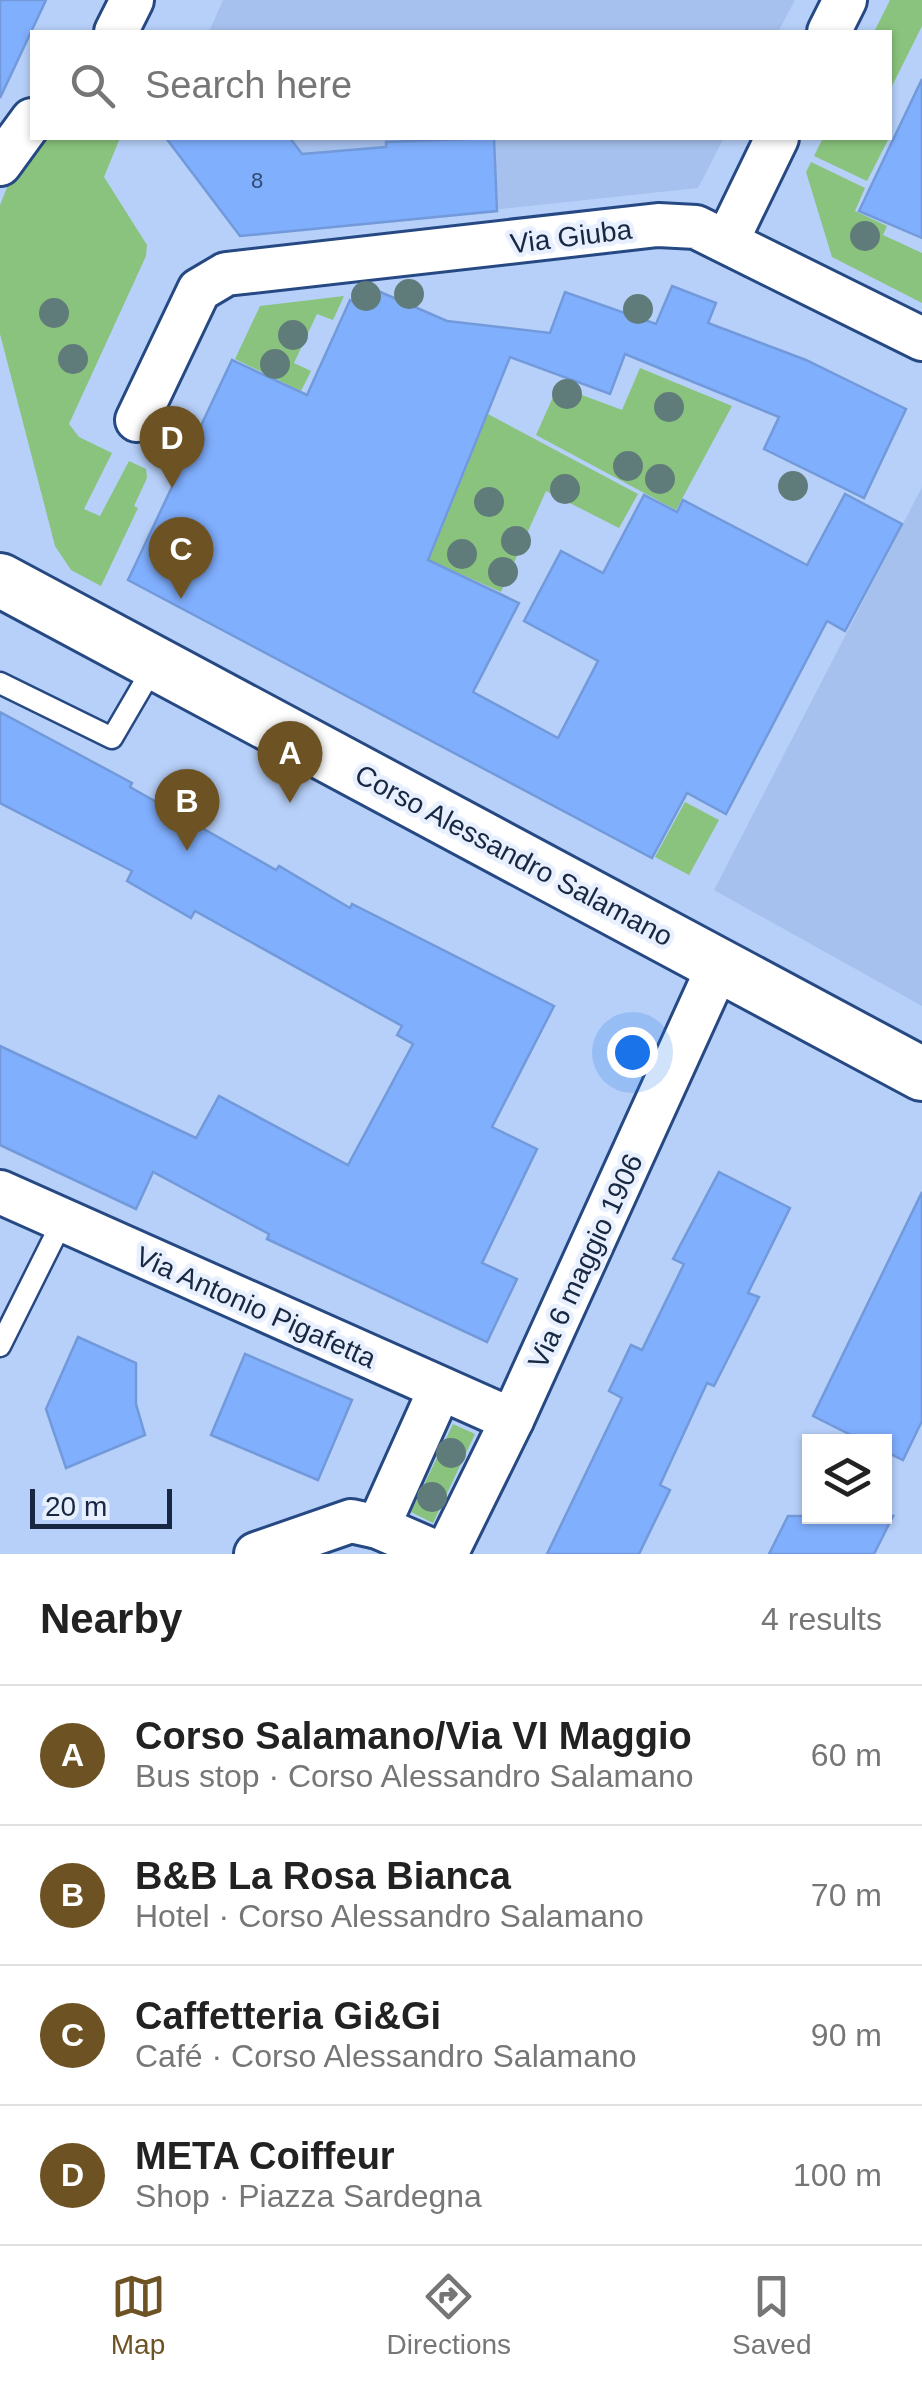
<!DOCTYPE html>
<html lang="en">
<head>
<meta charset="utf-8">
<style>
  :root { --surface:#fff; --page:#f6f6f6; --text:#222; --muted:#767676; --line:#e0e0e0; --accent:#6d5324 }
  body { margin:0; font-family:Helvetica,sans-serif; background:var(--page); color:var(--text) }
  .controls { position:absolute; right:30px; bottom:30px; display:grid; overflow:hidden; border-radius:0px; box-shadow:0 2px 8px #0004 }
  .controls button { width:90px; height:90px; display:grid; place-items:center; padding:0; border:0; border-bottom:2px solid var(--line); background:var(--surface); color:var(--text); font:50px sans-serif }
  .scale { position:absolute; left:30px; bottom:25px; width:142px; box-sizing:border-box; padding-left:10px; border:5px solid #182842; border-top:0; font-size:28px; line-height:35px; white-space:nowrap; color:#182842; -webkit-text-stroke:8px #e8f0ff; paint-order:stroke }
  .you { position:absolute; left:632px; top:1052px; width:35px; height:35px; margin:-25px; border:8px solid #fff; border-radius:50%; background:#1a73e8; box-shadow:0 0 0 15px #1a73e833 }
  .badge { display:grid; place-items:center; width:65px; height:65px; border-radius:50%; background:var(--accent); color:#fff; font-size:32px; font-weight:700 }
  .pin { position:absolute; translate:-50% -82px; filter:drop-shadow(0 2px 5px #0008) }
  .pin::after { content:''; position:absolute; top:52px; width:35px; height:30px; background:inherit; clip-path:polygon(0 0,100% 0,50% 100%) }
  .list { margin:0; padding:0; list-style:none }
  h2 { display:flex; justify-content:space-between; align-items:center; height:130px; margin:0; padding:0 40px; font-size:42px }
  h2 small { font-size:32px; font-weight:400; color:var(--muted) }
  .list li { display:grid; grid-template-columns:65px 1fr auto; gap:30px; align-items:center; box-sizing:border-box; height:140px; padding:0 40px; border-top:2px solid var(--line) }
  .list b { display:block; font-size:38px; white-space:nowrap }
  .list p { margin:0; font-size:32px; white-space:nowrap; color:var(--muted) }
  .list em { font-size:32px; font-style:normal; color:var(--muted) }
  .icon { flex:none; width:55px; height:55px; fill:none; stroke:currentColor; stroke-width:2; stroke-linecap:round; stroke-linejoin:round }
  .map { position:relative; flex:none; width:922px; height:1554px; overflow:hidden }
  .search { position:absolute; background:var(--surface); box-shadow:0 2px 8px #0004; left:30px; right:30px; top:30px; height:110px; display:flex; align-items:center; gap:25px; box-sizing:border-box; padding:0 35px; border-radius:0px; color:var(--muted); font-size:38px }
  .sheet { height:690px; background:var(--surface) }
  nav { display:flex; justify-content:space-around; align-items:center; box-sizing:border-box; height:140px; border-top:2px solid var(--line); background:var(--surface); font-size:28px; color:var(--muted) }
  nav a { display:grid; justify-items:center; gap:5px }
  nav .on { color:var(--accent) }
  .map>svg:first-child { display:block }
</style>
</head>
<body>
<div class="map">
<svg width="922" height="1554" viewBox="0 0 922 1554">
  <rect width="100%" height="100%" fill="#b7d0f9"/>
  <!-- built -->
  <g fill="#a6c1ee">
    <path d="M223,0H795L778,32H209Z"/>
    <path d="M166,138H724L698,188L240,237Z"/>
    <path d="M922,487V1006L714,890Z"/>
  </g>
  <!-- green -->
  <g fill="#89c37d">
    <path d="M890,0H922V26L892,86L890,32H874Z"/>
    <path d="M40,138H120L104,177L147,245L146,256L69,424L79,437L112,453L84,509L100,516L129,461L146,469L147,478L134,506L138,508L101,586L71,570L55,546L0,334V205L14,170Z"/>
    <path d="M823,138H889L867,181L814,156Z"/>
    <path d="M811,162L865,188L855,211L887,226L883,235L922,253V303L832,257L806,172Z"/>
    <path d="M344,296L333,320L317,314L294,363L311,371L301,391L235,359L260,306Z"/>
    <path d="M640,368L732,406L676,510L536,435L558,386L622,410Z"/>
    <path d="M488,414L638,494L619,528L546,491L501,592L429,560Z"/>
    <path d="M685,802L719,820L689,875L655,857Z"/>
    <path d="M453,1424L475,1434L433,1523L411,1512Z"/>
  </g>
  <!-- building -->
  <g fill="#80affe" stroke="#729adb" stroke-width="2.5">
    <path d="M0,0H46L0,98Z"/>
    <path d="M922,79V238L859,211Z"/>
    <path d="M166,138H290L302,154L386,147V142L494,138L497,211L240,236Z"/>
    <path d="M672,286L716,303L708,323L806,360L906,409L864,498L764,449L779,417L686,379L625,354L610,394L510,357L428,560L519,603L473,692L558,738L598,661L524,621L561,551L603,573L644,495L677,512L683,500L807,565L845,494L902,524L845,631L827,621L726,814L687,793L652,858L128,580L232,360L307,395L350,300L370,308L378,291L447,321L550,333L565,292L656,324Z"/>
    <path d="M0,712L132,783L130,787L276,870L279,866L350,908L352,904L554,1006L492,1127L537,1149L482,1263L517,1279L487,1342L267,1239L269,1234L153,1172L136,1209L0,1145V1046L196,1138L219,1096L348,1165L413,1044L397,1035L402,1026L195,911L191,918L127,881L132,871L0,803Z"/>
    <path d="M719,1172L790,1208L748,1293L759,1297L714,1386L707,1383L660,1485L670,1490L639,1554H547L622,1398L609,1391L631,1345L642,1350L684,1264L673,1259Z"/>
    <path d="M922,1192V1421L903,1460L884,1451V1442H865L813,1416Z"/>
    <path d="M78,1337L136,1363V1404L145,1435L66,1468L46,1409Z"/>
    <path d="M245,1354L352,1400L318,1480L211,1435Z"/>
    <path d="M788,1516H893L874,1554H769Z"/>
  </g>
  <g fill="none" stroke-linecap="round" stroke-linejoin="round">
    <defs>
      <g id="service">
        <path d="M0,683L112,738L154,666"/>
        <path d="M0,1346L63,1220"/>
      </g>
      <g id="minor">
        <path d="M116,32L132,0"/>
        <path d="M829,32L845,0"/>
        <path d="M0,164L32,120"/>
        <path d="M727,241L777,138"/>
        <path d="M137,420L199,290L226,274L658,225L696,227L922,339"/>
        <path d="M0,1192L512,1420"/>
        <path d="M378,1527L440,1389"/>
        <path d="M256,1554L351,1521L378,1527L440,1554"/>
        <path d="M446,1554L512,1420L719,965"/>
      </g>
      <path id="tertiary" d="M0,580L922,1074"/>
    </defs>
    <!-- service casing -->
    <use href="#service" stroke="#264983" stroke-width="25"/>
    <!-- minor casing -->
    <use href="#minor" stroke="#264983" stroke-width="48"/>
    <!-- tertiary casing -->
    <use href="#tertiary" stroke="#264983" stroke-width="58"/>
    <!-- service -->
    <use href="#service" stroke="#fff" stroke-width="20"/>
    <!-- minor -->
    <use href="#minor" stroke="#fff" stroke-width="42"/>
    <!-- tertiary -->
    <use href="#tertiary" stroke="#fff" stroke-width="52"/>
  </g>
  <!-- trees -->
  <g fill="#607c7a">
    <circle cx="865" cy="236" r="15"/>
    <circle cx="409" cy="294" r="15"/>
    <circle cx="366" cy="296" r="15"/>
    <circle cx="638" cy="309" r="15"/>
    <circle cx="54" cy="313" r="15"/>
    <circle cx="293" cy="335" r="15"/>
    <circle cx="73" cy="359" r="15"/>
    <circle cx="275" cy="364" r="15"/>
    <circle cx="567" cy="394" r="15"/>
    <circle cx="669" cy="407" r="15"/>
    <circle cx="628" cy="466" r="15"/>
    <circle cx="660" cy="479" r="15"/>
    <circle cx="793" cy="486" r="15"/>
    <circle cx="565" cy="489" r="15"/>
    <circle cx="489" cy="502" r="15"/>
    <circle cx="516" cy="541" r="15"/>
    <circle cx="462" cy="554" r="15"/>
    <circle cx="503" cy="572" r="15"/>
    <circle cx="451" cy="1453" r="15"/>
    <circle cx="432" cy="1497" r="15"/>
  </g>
  <g text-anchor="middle" stroke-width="9" stroke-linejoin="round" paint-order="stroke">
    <!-- number labels -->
    <g font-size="22" fill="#324a71">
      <text x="257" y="188">8</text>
    </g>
    <!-- street labels -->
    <g font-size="28" fill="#182842" stroke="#e8f0ff">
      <text transform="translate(571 236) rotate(-7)" y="10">Via Giuba</text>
      <text transform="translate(514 855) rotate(28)" y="10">Corso Alessandro Salamano</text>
      <text transform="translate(585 1261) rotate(-65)" y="10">Via 6 maggio 1906</text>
      <text transform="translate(256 1307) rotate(24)" y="10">Via Antonio Pigafetta</text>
    </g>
  </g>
</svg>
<div class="controls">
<button><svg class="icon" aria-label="layers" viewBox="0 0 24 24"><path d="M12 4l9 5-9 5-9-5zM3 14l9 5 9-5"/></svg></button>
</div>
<div class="scale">20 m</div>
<div class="you"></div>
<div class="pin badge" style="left:290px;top:803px">A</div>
<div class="pin badge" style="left:187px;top:851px">B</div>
<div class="pin badge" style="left:181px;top:599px">C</div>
<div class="pin badge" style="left:172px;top:488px">D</div>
<div class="search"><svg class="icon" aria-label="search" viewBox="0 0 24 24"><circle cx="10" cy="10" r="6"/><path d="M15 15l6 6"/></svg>Search here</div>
</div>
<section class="sheet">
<h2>Nearby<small>4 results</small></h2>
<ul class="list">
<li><span class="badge">A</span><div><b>Corso Salamano/Via VI Maggio</b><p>Bus stop · Corso Alessandro Salamano</p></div><em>60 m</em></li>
<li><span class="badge">B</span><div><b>B&amp;B La Rosa Bianca</b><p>Hotel · Corso Alessandro Salamano</p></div><em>70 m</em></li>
<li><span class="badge">C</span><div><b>Caffetteria Gi&amp;Gi</b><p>Café · Corso Alessandro Salamano</p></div><em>90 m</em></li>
<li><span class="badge">D</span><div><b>META Coiffeur</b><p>Shop · Piazza Sardegna</p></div><em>100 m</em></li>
</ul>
</section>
<nav>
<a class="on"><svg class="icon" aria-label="map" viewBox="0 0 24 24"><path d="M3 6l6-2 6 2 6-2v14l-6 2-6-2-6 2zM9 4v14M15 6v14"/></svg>Map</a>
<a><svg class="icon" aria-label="directions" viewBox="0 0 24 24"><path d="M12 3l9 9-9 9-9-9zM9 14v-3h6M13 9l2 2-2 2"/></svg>Directions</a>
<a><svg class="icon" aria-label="saved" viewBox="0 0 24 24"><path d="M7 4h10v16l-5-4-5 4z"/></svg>Saved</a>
</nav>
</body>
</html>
